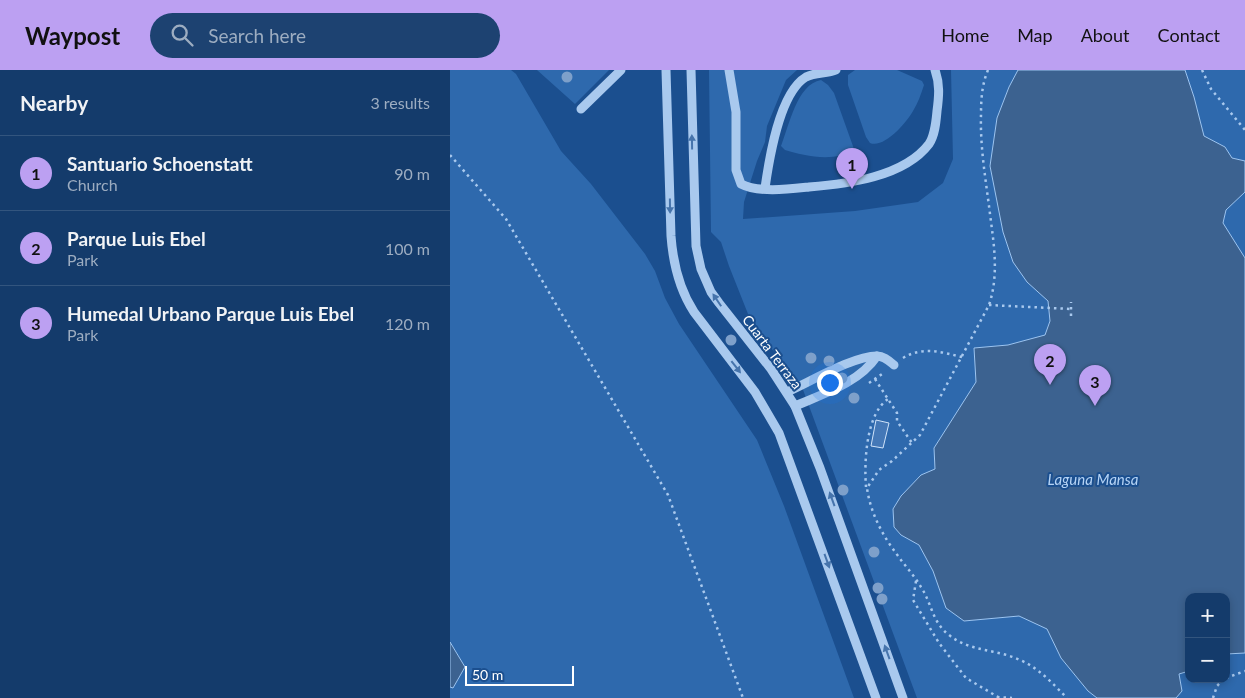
<!DOCTYPE html>
<html lang="en">
<head>
<meta charset="utf-8">
<style>
  :root { --surface:#143b6b; --page:#1d4271; --text:#f1f3f6; --muted:#9dadc1; --line:#33557e; --accent:#bca0f2 }
  body { margin:0; font-family:Lato,sans-serif; background:var(--page); color:var(--text) }
  .controls { position:absolute; right:15px; bottom:15px; display:grid; overflow:hidden; border-radius:10px; box-shadow:0 2px 8px #0003 }
  .controls button { width:45px; height:45px; display:grid; place-items:center; padding:0; border:0; border-bottom:1px solid var(--line); background:var(--surface); color:var(--text); font:25px sans-serif }
  .scale { position:absolute; left:15px; bottom:12px; width:109px; box-sizing:border-box; padding-left:5px; border:2px solid #fff; border-top:0; font-size:14px; line-height:18px; white-space:nowrap; color:#fff; -webkit-text-stroke:4px #1b4f8f; paint-order:stroke }
  .you { position:absolute; left:379px; top:312px; width:18px; height:18px; margin:-12px; border:4px solid #fff; border-radius:50%; background:#1a73e8; box-shadow:0 0 0 8px #1a73e833 }
  .badge { display:grid; place-items:center; width:32px; height:32px; border-radius:50%; background:var(--accent); color:#111; font-size:16px; font-weight:700 }
  .pin { position:absolute; translate:-50% -41px; filter:drop-shadow(0 1px 2px #0008) }
  .pin::after { content:''; position:absolute; top:26px; width:18px; height:15px; background:inherit; clip-path:polygon(0 0,100% 0,50% 100%) }
  .list { margin:0; padding:0; list-style:none }
  h2 { display:flex; justify-content:space-between; align-items:center; height:65px; margin:0; padding:0 20px; font-size:21px }
  h2 small { font-size:16px; font-weight:400; color:var(--muted) }
  .list li { display:grid; grid-template-columns:32px 1fr auto; gap:15px; align-items:center; box-sizing:border-box; height:75px; padding:0 20px; border-top:1px solid var(--line) }
  .list b { display:block; font-size:19px; white-space:nowrap }
  .list p { margin:0; font-size:16px; white-space:nowrap; color:var(--muted) }
  .list em { font-size:16px; font-style:normal; color:var(--muted) }
  .icon { flex:none; width:28px; height:28px; fill:none; stroke:currentColor; stroke-width:2; stroke-linecap:round; stroke-linejoin:round }
  .map { position:relative; flex:none; width:795px; height:628px; overflow:hidden }
  header { display:flex; align-items:center; gap:30px; box-sizing:border-box; height:70px; padding:0 25px; background:var(--accent); color:#111 }
  header strong { font-size:24px }
  nav { display:flex; gap:28px; margin-inline-start:auto; font-size:18px }
  .search { width:350px; height:45px; background:var(--page); display:flex; align-items:center; gap:12px; box-sizing:border-box; padding:0 18px; border-radius:28px; color:var(--muted); font-size:19px }
  main { display:flex }
  aside { flex:1; background:var(--surface) }
  .map>svg:first-child { display:block }
</style>
</head>
<body>
<header>
<strong>Waypost</strong>
<div class="search"><svg class="icon" aria-label="search" viewBox="0 0 24 24"><circle cx="10" cy="10" r="6"/><path d="M15 15l6 6"/></svg>Search here</div>
<nav><a>Home</a><a>Map</a><a>About</a><a>Contact</a></nav>
</header>
<main>
<aside>
<h2>Nearby<small>3 results</small></h2>
<ul class="list">
<li><span class="badge">1</span><div><b>Santuario Schoenstatt</b><p>Church</p></div><em>90 m</em></li>
<li><span class="badge">2</span><div><b>Parque Luis Ebel</b><p>Park</p></div><em>100 m</em></li>
<li><span class="badge">3</span><div><b>Humedal Urbano Parque Luis Ebel</b><p>Park</p></div><em>120 m</em></li>
</ul>
</aside>
<div class="map">
<svg width="795" height="628" viewBox="0 0 795 628">
  <rect width="100%" height="100%" fill="#1b4f8f"/>
  <!-- green -->
  <g fill="#2e69ad" fill-rule="evenodd">
    <path d="M0,0H61L66,4L111,81L141,114L195,184L205,201L215,228L229,254L307,370L334,436L404,628H0V617H3L15,597L0,572Z"/>
    <path d="M87,0H159L125,34Z"/>
    <path d="M259,0H347L336,10L317,56L315,72L307,91L294,132L293,149L405,141L468,132L493,113L503,89L501,0H795V628H467L352,317L302,254L279,196L271,172L261,162ZM739,527H776V609H739Z"/>
    <path d="M405,0H447L472,11L474,15C471,24 468,33 463,41C457,52 434,79 420,73L416,67L398,15V5Z"/>
    <path d="M371,10L378,15L384,23L404,79C386,93 354,86 335,80L331,76C339,56 347,14 371,10Z"/>
  </g>
  <!-- water -->
  <g fill="#3c6290" stroke="#9cc4f0">
    <path d="M568,0H735L744,27L754,66L775,77L782,88L795,91V122L776,140L773,153L795,188V583L776,584V527H739V601L729,604L732,621L726,628H647L638,621L611,588L597,559L569,546L514,551L496,538L483,501L469,475L451,465L444,457L443,439L451,426L471,405L485,399L484,378L526,312L524,278L558,275L595,265L600,251L598,231L577,212L563,192L553,162L540,96L547,48L559,17Z"/>
    <path d="M0,572L15,597L3,618L0,617Z"/>
  </g>
  <!-- building -->
  <path fill="#4478b7" stroke="#cfe3fa" d="M426,350L439,353L433,378L421,376Z"/>
  <g fill="none" stroke-linecap="round" stroke-linejoin="round">
    <!-- path -->
    <g stroke="#a9c9ee" stroke-width="2.5" stroke-dasharray="2.5 4" stroke-linecap="butt">
      <path d="M538,0C532,14 531,29 531,45C530,78 536,111 540,144C544,175 549,205 539,235L470,365L442,391L429,400L417,418C420,441 432,465 446,483C454,495 464,505 471,517C482,534 482,552 499,565C520,582 547,579 570,590C589,598 603,614 617,628"/>
      <path d="M752,0L761,19L795,60"/>
      <path d="M0,85L56,149L218,425L293,628"/>
      <path d="M539,235L621,239"/>
      <path d="M621,246V232"/>
      <path d="M453,288C473,276 491,282 512,287"/>
      <path d="M425,309L447,343V351L462,373"/>
      <path d="M419,313L435,302"/>
      <path d="M416,417C414,392 416,344 438,329"/>
      <path d="M466,511L463,530L489,573L516,608L548,627"/>
      <path d="M776,608L795,601"/>
      <path d="M547,627L562,628"/>
      <path d="M763,628L767,616L774,609"/>
    </g>
    <!-- minor -->
    <g stroke="#a9c9ee" stroke-width="9">
      <path d="M216,0L221,166C223,193 229,219 244,242L305,322L329,363L426,628"/>
      <path d="M241,0L246,176L251,199L261,222L269,233L321,299L345,336L370,398L453,628"/>
      <path d="M279,0L286,42V100L291,114C308,123 340,119 359,117C397,114 454,107 479,74C485,65 486,52 487,41C489,26 490,14 485,0"/>
      <path d="M131,39L171,0"/>
      <path d="M315,118C319,90 329,23 356,7C365,2 377,4 386,0"/>
      <path d="M337,322C360,312 403,286 427,286C434,286 439,291 444,295"/>
      <path d="M345,336C373,324 409,313 427,286"/>
    </g>
  </g>
  <!-- trees -->
  <g fill="#7ea0ca">
    <circle cx="117" cy="7" r="5.5"/>
    <circle cx="281" cy="270" r="5.5"/>
    <circle cx="361" cy="288" r="5.5"/>
    <circle cx="379" cy="291" r="5.5"/>
    <circle cx="392" cy="308" r="5.5"/>
    <circle cx="404" cy="328" r="5.5"/>
    <circle cx="393" cy="420" r="5.5"/>
    <circle cx="424" cy="482" r="5.5"/>
    <circle cx="428" cy="518" r="5.5"/>
    <circle cx="432" cy="529" r="5.5"/>
  </g>
  <!-- one-way arrows -->
  <defs><path id="oneway-solid" d="M-6-.8H1V-3.2L6.5 0L1 3.2V.8H-6Z" transform="scale(1.25)"/></defs>
  <g fill="#4674ac">
    <use href="#oneway-solid" transform="translate(242 72) rotate(-91)"/>
    <use href="#oneway-solid" transform="translate(220 136) rotate(89)"/>
    <use href="#oneway-solid" transform="translate(267 230) rotate(-124)"/>
    <use href="#oneway-solid" transform="translate(286 297) rotate(52)"/>
    <use href="#oneway-solid" transform="translate(382 429) rotate(-110)"/>
    <use href="#oneway-solid" transform="translate(377 491) rotate(70)"/>
    <use href="#oneway-solid" transform="translate(437 582) rotate(-110)"/>
  </g>
  <g text-anchor="middle" stroke-width="4" stroke-linejoin="round" paint-order="stroke">
    <!-- street labels -->
    <g font-size="14" fill="#fff" stroke="#1b4f8f">
      <text transform="translate(322 282) rotate(53)" y="5">Cuarta Terraza</text>
    </g>
    <!-- water labels -->
    <g font-size="15" font-style="italic" fill="#b5d3f5" stroke="#1b4f8f">
      <text x="643" y="415">Laguna Mansa</text>
    </g>
  </g>
</svg>
<div class="controls">
<button>+</button>
<button>−</button>
</div>
<div class="scale">50 m</div>
<div class="you"></div>
<div class="pin badge" style="left:402px;top:119px">1</div>
<div class="pin badge" style="left:600px;top:315px">2</div>
<div class="pin badge" style="left:645px;top:336px">3</div>
</div>
</main>
</body>
</html>
